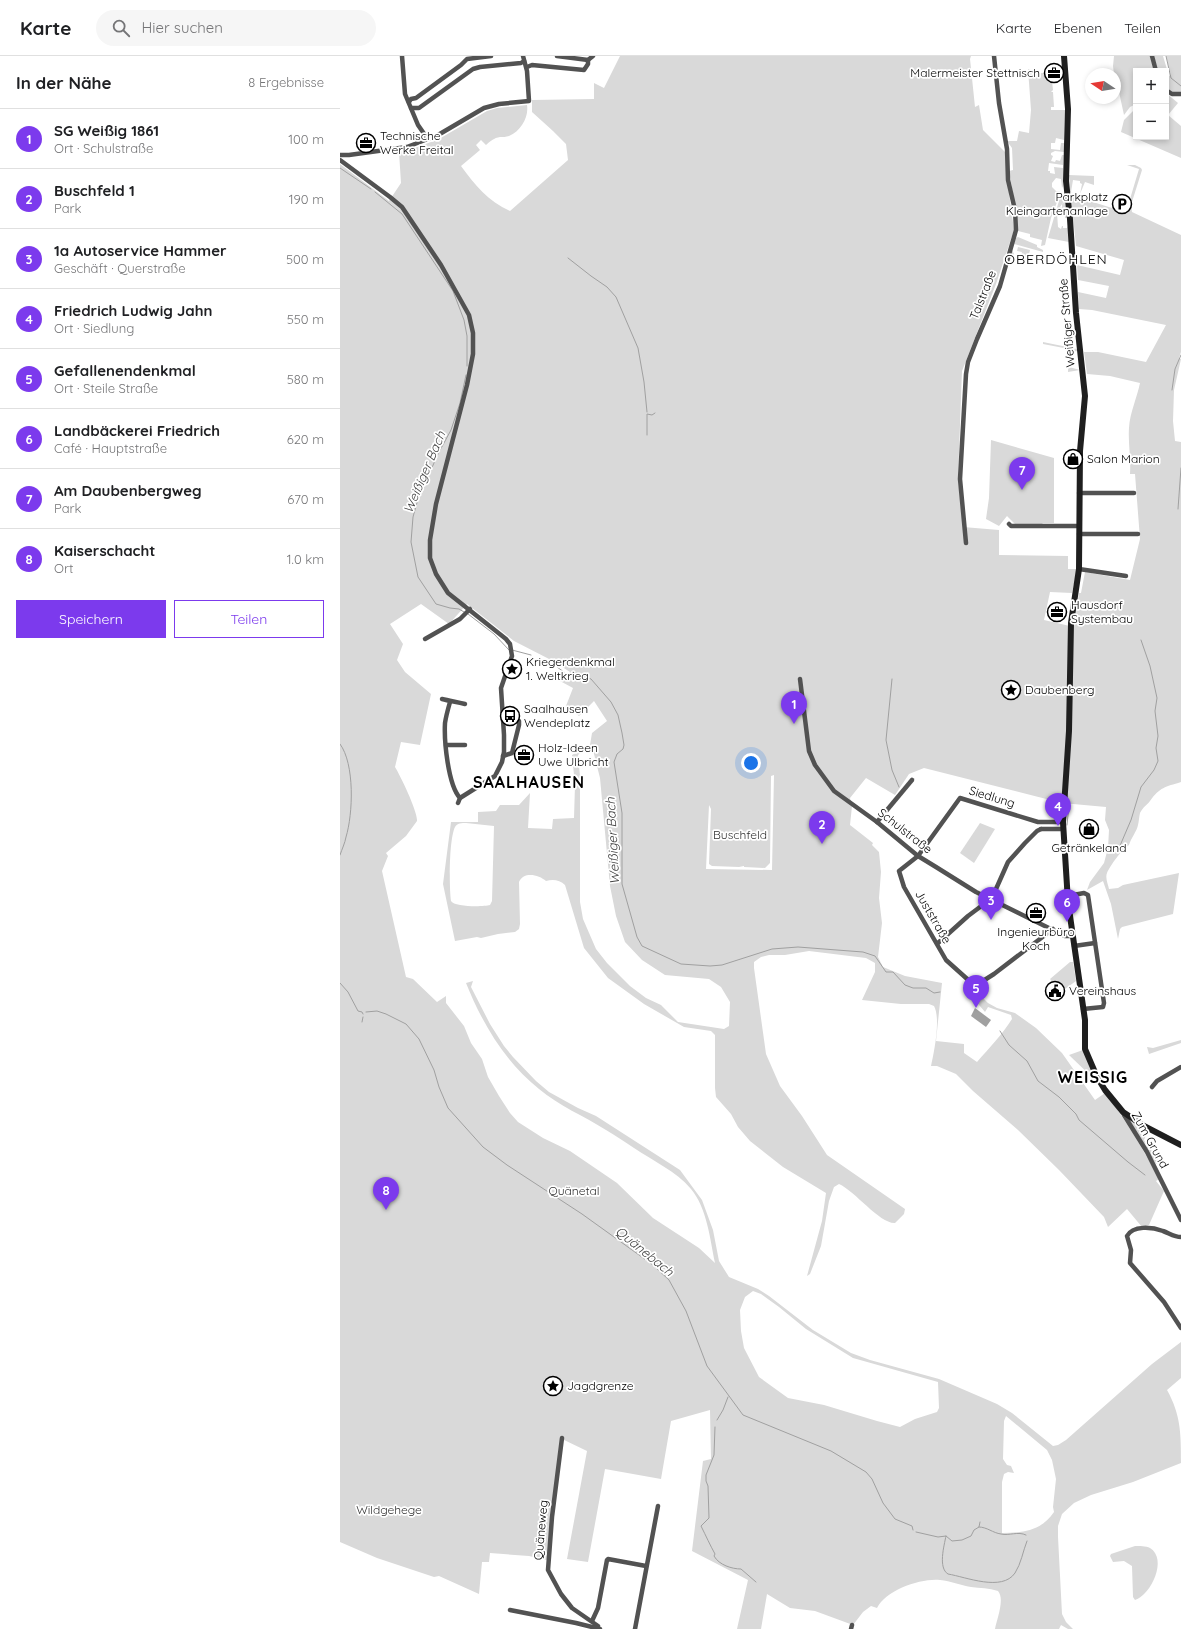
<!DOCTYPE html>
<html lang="de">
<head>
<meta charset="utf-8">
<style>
  :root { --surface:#fff; --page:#f6f6f6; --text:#202124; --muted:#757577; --line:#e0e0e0; --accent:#7c3aed }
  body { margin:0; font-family:Quicksand,sans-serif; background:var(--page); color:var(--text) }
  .controls { position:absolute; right:12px; top:12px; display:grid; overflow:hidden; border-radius:0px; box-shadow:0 2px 6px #0003 }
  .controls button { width:36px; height:36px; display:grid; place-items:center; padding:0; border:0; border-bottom:1px solid var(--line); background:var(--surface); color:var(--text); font:20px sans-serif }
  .compass { position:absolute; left:745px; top:12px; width:36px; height:36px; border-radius:50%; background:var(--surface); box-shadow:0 2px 6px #0003; rotate:282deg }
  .you { position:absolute; left:411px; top:707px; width:14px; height:14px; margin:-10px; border:3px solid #fff; border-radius:50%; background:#1a73e8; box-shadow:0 0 0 6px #1a73e833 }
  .badge { display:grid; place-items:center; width:26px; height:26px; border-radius:50%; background:var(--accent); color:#fff; font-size:13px; font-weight:700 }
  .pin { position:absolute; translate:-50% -33px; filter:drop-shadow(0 1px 2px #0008) }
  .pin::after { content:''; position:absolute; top:21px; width:14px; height:12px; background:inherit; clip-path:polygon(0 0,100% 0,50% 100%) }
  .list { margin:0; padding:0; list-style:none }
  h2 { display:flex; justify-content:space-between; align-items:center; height:52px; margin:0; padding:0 16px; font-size:17px }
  h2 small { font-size:13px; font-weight:400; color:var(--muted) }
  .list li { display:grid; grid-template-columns:26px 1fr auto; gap:12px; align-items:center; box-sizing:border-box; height:60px; padding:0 16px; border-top:1px solid var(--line) }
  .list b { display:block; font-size:15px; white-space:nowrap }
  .list p { margin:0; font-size:13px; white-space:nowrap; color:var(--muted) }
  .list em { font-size:13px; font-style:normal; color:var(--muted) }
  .actions { display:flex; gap:8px; padding:12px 16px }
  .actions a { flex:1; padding:9px 0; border:1px solid var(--accent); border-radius:0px; text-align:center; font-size:14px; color:var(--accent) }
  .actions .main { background:var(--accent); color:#fff }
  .icon { flex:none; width:22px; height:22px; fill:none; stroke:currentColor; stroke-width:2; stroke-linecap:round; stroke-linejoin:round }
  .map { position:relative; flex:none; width:841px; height:1573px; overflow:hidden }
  header { display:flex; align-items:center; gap:24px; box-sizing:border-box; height:56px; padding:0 20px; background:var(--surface); border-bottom:1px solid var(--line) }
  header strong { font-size:19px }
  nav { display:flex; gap:22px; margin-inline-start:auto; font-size:14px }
  .search { width:280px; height:36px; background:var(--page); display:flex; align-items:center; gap:10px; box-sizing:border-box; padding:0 14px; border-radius:22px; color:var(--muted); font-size:15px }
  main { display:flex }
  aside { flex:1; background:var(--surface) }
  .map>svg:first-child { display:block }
</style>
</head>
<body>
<header>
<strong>Karte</strong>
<div class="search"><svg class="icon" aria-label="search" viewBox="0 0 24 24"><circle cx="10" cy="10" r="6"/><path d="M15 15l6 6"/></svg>Hier suchen</div>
<nav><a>Karte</a><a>Ebenen</a><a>Teilen</a></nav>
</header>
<main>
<aside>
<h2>In der Nähe<small>8 Ergebnisse</small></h2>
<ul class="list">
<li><span class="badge">1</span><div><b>SG Weißig 1861</b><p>Ort · Schulstraße</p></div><em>100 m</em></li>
<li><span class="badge">2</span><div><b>Buschfeld 1</b><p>Park</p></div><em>190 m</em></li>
<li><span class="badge">3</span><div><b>1a Autoservice Hammer</b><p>Geschäft · Querstraße</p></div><em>500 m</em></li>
<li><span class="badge">4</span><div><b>Friedrich Ludwig Jahn</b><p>Ort · Siedlung</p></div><em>550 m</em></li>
<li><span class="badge">5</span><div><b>Gefallenendenkmal</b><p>Ort · Steile Straße</p></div><em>580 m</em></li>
<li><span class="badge">6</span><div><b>Landbäckerei Friedrich</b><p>Café · Hauptstraße</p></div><em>620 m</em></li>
<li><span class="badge">7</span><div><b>Am Daubenbergweg</b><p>Park</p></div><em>670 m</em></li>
<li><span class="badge">8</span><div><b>Kaiserschacht</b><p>Ort</p></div><em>1.0 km</em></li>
</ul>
<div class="actions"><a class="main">Speichern</a><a>Teilen</a></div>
</aside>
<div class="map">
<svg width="841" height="1573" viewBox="0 0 841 1573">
  <rect width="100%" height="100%" fill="#fff"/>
  <!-- green -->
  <g fill="#d9d9d9" fill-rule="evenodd">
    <path d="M280,0H631L630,3L635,51L639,49L643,74L665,96L669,137L674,174L656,228L622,315L618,423L623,471L659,474V499L728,500V513H737L732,537L710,536L704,564L734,571L739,537H741L745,516L790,524L800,483L795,418H790C791,402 788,387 789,372C790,356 797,342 800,327L770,320L747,318L744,296H758L806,306L826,269L752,254L739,253L738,236L766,242L769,230L738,224L737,209L780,219L784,204L736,190L731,141H737L772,152L776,138L790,143L799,113L787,109H795L801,112L802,114L791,149L792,156L841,179V296L839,302L841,303L834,334L833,365L835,385L841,386V726C825,731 820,731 810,745C807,749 803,751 800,757C799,761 799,765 798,769C797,775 791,782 789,789C782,793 770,810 767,817C765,822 768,828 769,833L778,832L783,829L839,817L833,858L782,871L780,873L778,883L771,848L763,825L747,834L750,826L764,807L768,792L769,774L765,764L766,751L722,747L584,712L569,718L555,739L526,722L510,742L512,750L510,769L533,787L532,789L539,796L541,816L539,842L542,867L538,901L543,911L565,920L602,927L596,985L624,988V997L637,1006C649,992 662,979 672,963L671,959L648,951L645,956L634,943L636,935L648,947L657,952L675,957L696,972L722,997L755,1044L765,1037C786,1064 803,1093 819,1123L816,1125L824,1135L809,1169L802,1171L787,1153L768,1171L764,1161L719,1114L678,1074L633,1035L616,1018L597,1010H591C594,996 601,963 594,950L589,948H561L522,944L535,916V907L526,902L469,895L445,899H429L421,901L414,906V912L426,998L440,1030L462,1060L487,1099L565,1153L564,1158L555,1167C540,1168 515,1135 499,1128L494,1131L489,1145L481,1190L470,1218L467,1220L482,1165L486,1137L443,1111L410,1085L398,1071L391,1058L376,1041L375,1032V979L371,975L344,971L304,948L268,922L244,892L225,829C220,824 213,823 206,825C199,819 184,815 179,826L180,868L179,873L175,876L158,878L141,882L137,881L115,885L103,828L111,766H138V756L156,755L160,749H179L190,737L188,772L212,773L213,763L234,762L235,729L232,699L250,689L252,677L267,665L254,645L239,660L226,650L233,632L220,625L221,619L225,622L230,616L213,605L174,585L127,548L109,568L81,548L50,568L63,588L57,604L65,616L91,638L80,689L61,686L55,711C60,719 78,756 77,765L66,780L46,797L48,800L42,815L66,921L73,923L97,946L106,940V947L124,970L131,987L142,1003L148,1021L159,1040L170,1057L178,1066L203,1082L230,1095L277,1127L313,1162L359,1192L375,1207C370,1183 367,1152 351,1133C336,1115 313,1105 294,1092C285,1086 276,1080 266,1074C244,1060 219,1050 199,1033C165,1006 142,967 126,927L133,925L131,931L150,968L164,990L173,1001L196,1025L209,1036L238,1052L256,1060L340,1114L362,1144L373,1174L379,1205L389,1221L418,1233L429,1240L473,1274L511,1297L530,1304L599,1323L657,1348L672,1357L713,1390L718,1389L726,1384L812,1308L841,1286V1322L827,1334C841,1359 841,1378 841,1407L793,1426L751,1439L734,1447L722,1458L718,1470V1481L722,1558L726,1566L733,1573H728L721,1569L719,1573H655C657,1563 665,1543 658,1535C649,1532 640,1532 631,1531C620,1529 611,1525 600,1524C581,1522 546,1534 537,1552L531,1550L523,1556L513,1569L475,1555L450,1552L427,1538L421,1573H397L408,1524L352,1495L363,1405L371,1403L370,1354L331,1365L321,1423L265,1413L248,1506L227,1503L247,1395L222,1383L207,1504L189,1500L150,1497L149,1506H142L139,1538L99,1520L94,1521L37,1502L0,1486V108L49,145L61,127L59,96L75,92L99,83L147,55L157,52L187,49C189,61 181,75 169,80C166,81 163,81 160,81C154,82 150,85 146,89L141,84L136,89L140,94L121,110C135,129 148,145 170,155L228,104L226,88L213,75L192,56V44L254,43V27L264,32ZM248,691L252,693L254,698L260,722L270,830L276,860L285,886L302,904L325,919L369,923L381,931L390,946L389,970L384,973L338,966L321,949L306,942L290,930L267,907L256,893L243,863L240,846V720L238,699ZM434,719L432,814L366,813L369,749L371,753L369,808L372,810L399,811L404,810V811L425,812L430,807L431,720ZM126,767L154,770L152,845L150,849C143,851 114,851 111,845C109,831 109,783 115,771C117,767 122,767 126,767ZM413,1235L421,1238L439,1251L466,1273L513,1302L598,1326L599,1352L597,1356L575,1363L560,1371L537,1365L484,1349L448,1342L419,1321L404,1292L401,1275L400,1254L405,1241ZM666,1360L707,1394L712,1404L716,1423L713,1451L714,1456C701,1475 683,1477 662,1477V1426L664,1418L668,1416L674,1417L671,1410L667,1409L663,1403L664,1365Z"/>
    <path d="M774,0H810L814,15H796V48L790,51L784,59L779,36L778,25L774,18L773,10Z"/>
    <path d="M814,0H823L829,20L831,19L826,0H841V36L833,37L826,32V15H818Z"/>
    <path d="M688,13L700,17H705L706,18L711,16L713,34L711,36H713L714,51H711V54H725L724,84L716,82L715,87H710H711V93L720,94L721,87H724V96L715,95L711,97V99L713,100L711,105L715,106L716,104L720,105L722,99H724L723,109L709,107L708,115H710V117L715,118L714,111L723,112V130L722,132L721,123L716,122L712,127V131L716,135H720V138L711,162L705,189L701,190L702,184L690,181V178L678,175L676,155L669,115L673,114L672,92L667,85H677L679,75L689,77L691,54Z"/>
    <path d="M826,37L838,47L828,59L841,70V102L781,76L784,64L796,52V81H826Z"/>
    <path d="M729,119L754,120V129L745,126L740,138L742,128L740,127V125L733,124L731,136L734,137L730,136Z"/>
    <path d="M721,138H724V141L722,142L724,145L720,151L722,152V148L725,145L727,162H725V156L717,157L718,171L721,173L722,170H723V172H727L728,170L729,186L708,182Z"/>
    <path d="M678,181L697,189V191L703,194V196L674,188L676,182Z"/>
    <path d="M678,191L690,194L687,206L669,200L672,194L674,198L673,201L680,202L682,196L677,195Z"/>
    <path d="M703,286L737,293L738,295L730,296L729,311L740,314L728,316L729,293L703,288Z"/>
    <path d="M651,384L714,402V467H703L701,469H676L667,460L659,470L646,463L649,442Z"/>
    <path d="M640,767L655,773L634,807L620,797Z"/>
    <path d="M730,906H733L736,925L725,933L722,930L718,933L710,923Z"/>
    <path d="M841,984V987L809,998L807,991L813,992Z"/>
    <path d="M743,994L757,1024L756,1025L729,999Z"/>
    <path d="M787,1061L805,1073L806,1079L804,1084L820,1106L816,1108Z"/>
    <path d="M795,1490C799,1490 806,1490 810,1492C828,1503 811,1539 795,1544L793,1541L792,1510L784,1505L773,1506L770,1500L771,1498Z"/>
  </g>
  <!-- water -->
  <path fill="#a0a0a0" d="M635,952L651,964L646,971L631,960Z"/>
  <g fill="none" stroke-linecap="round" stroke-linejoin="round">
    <!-- stream -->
    <g stroke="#a0a0a0" stroke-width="1">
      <path d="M826,0L831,22L841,30"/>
      <path d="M0,112L31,133"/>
      <path d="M35,136L62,158L113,235L124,264L127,280V310"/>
      <path d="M228,202L251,220L267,231L276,241L298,292L304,326L307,356"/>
      <path d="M665,205L666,200"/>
      <path d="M832,334L835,313L841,299"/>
      <path d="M307,379V358L312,359L315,357"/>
      <path d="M838,453L841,412"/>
      <path d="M124,556L119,553L110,552L96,548L78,521L71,486L73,461L78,443L98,398L111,374L120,347L126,319"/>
      <path d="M128,558L154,578L169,594"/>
      <path d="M172,594L191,599"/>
      <path d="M217,608V611L224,616"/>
      <path d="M231,617H238L251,623L271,646L278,659L282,677L284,689L283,693L277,698L274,706L282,757V828L297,881L302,890L341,908L370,910L382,909L432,893L458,891L523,896L535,900L546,916H553L565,929L573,932H586L594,937L600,936"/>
      <path d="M552,623L546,684L552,714L559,731"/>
      <path d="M0,688C15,708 13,758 6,781C5,787 2,793 0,799"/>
      <path d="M727,769L729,749"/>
      <path d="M779,792L791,764L801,731L814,714L818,705L816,692L818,680L815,655L817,642L810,610L801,584"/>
      <path d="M0,927L8,936L18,955L22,956L23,958"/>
      <path d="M26,956L37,955L46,958L66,968L79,983L94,1014L99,1031L108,1052L143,1091L167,1109L242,1158L313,1209L329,1224L346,1255L367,1310L403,1359L491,1395L526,1416L532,1423L543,1447L555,1463L572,1470L573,1474"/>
      <path d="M22,966L23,961"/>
      <path d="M660,975L669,989L687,1005L698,1025L719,1041L736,1058L739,1064L788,1106L805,1119"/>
      <path d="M377,1364L383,1354L388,1341"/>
      <path d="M375,1371L374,1399L366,1419V1425L368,1430L369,1462L361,1470C366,1480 370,1489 375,1498L374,1500C379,1509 392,1513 401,1513L416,1526"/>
      <path d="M639,1471C647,1471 653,1477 661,1478C669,1480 678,1475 686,1479"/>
      <path d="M576,1476L598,1481L606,1480L612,1485L622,1484L631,1480L634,1474L639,1471L640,1466"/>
      <path d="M606,1480C604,1490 598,1512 608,1518C626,1521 662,1536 675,1517C681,1508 683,1495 687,1485"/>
    </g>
    <!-- street -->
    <g stroke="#525252" stroke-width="4.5">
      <path d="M62,0L65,38L78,69L87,82"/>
      <path d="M217,0L248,4L253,0"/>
      <path d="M812,0L816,15"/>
      <path d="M187,11L192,9L244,14L248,8V4"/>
      <path d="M826,34L832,38H841"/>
      <path d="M69,46L71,43L76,42L121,9L127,3L151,0"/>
      <path d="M71,52H79L133,13L140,11L181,7L184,5"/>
      <path d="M0,99H9L67,91L98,79L144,52L159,48L189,45L187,15L183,0"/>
      <path d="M0,104L50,141L62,151L101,209L129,259L133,277V298L127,329L96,448L90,484V502L96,518L108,537L166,583L170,588L172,600L161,632L164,679V696L162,706L155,720L120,742L118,747"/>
      <path d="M739,437H794"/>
      <path d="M669,468L671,470H739"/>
      <path d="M739,478H798"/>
      <path d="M626,487L620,423L626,318L628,306L637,283L660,230L676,174L675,154L668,124L667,93L659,47L654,0"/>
      <path d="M739,513L786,520"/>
      <path d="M85,583L120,563L130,553"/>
      <path d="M460,623L469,695L475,709L494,735L537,766L578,800L596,811L636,836L725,880H732"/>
      <path d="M102,643C110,645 117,646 125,648"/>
      <path d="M110,646C108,653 106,660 105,667C104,685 108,729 120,742"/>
      <path d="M163,659L175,662L179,665V669L172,697L163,700"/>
      <path d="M106,689H125"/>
      <path d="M537,766L572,724"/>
      <path d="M701,773H723"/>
      <path d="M728,840L744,837L748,839L764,947L763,951L743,953"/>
      <path d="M713,873L654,918L635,930L606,904L564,831L559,815L578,800L620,742L698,766H723"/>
      <path d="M598,887L628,860L652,842L668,806L685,787L697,775L701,773"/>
      <path d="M734,890L755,887"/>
      <path d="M812,1031L817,1025L841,1011"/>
      <path d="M783,1056L784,1059L807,1096L841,1164"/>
      <path d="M841,1181C834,1181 829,1177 823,1175C812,1171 793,1169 787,1180L791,1194L790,1207L824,1246L841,1272"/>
      <path d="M222,1382L212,1461L208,1514L221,1538L232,1552L258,1570L257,1572"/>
      <path d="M170,1554L236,1567L260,1573"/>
      <path d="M252,1565L258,1552L267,1504L268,1503L306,1510"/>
      <path d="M295,1573L318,1450"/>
      <path d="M511,1573L512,1569"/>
    </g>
    <!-- secondary -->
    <path stroke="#1f1f1f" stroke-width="6" d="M724,0L728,53L726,125L730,163L736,257L745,340L740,395L739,513L731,567L729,675L723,766L728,846L745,964V993L757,1021L765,1034L783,1056L804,1070L841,1089"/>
  </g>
  <!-- icons -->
  <defs>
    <symbol id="office-ring" viewBox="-11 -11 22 22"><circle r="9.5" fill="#fff" stroke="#000" stroke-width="1.5"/><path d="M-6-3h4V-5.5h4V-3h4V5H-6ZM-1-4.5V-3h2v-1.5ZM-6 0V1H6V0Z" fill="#000"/></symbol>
    <symbol id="parking-ring" viewBox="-11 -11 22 22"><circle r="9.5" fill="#fff" stroke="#000" stroke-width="1.5"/><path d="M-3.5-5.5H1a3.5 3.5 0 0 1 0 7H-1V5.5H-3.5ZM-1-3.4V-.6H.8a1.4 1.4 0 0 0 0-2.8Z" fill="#000"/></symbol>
    <symbol id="shop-ring" viewBox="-11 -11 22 22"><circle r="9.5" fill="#fff" stroke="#000" stroke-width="1.5"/><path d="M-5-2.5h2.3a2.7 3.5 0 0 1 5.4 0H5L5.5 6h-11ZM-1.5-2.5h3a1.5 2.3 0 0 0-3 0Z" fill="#000"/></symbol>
    <symbol id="sight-ring" viewBox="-11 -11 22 22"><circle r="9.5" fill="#fff" stroke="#000" stroke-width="1.5"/><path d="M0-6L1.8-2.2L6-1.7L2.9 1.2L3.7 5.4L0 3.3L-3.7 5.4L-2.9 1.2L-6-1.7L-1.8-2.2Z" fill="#000"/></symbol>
    <symbol id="bus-ring" viewBox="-11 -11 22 22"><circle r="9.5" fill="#fff" stroke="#000" stroke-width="1.5"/><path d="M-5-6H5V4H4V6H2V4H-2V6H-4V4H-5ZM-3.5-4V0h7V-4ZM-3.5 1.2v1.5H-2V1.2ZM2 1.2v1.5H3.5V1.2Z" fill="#000"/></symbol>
    <symbol id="civic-ring" viewBox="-11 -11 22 22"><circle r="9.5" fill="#fff" stroke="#000" stroke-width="1.5"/><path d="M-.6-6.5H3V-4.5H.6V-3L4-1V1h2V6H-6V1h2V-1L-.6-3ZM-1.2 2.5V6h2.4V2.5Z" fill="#000"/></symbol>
  </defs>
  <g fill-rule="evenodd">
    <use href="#office-ring" x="703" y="6" width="22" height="22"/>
    <use href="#office-ring" x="15" y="76" width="22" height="22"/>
    <use href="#parking-ring" x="771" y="137" width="22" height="22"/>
    <use href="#shop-ring" x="722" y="392" width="22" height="22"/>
    <use href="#office-ring" x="706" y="545" width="22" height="22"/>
    <use href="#sight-ring" x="161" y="602" width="22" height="22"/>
    <use href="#sight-ring" x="660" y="623" width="22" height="22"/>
    <use href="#bus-ring" x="159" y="649" width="22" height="22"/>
    <use href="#office-ring" x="173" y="688" width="22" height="22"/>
    <use href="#shop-ring" x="738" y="762" width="22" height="22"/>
    <use href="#office-ring" x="685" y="846" width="22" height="22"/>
    <use href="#civic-ring" x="704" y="924" width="22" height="22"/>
    <use href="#sight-ring" x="202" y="1319" width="22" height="22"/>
  </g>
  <g text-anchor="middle" stroke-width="3.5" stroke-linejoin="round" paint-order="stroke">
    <!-- poi labels -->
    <g font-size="12" fill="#000" stroke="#fff" text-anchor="start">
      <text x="700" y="21" text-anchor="end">Malermeister Stettnisch</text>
      <text x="40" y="84">Technische<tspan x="40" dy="14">Werke Freital</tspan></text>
      <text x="768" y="145" text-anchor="end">Parkplatz<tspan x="768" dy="14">Kleingartenanlage</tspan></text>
      <text x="747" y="407">Salon Marion</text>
      <text x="731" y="553">Hausdorf<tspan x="731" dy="14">Systembau</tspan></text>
      <text x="186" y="610">Kriegerdenkmal<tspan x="186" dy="14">1. Weltkrieg</tspan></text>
      <text x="685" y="638">Daubenberg</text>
      <text x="184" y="657">Saalhausen<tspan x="184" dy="14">Wendeplatz</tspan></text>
      <text x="198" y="696">Holz-Ideen<tspan x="198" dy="14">Uwe Ulbricht</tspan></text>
      <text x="749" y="796" text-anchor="middle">Getränkeland</text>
      <text x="696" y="880" text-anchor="middle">Ingenieurbüro<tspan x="696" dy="14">Koch</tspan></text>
      <text x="729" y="939">Vereinshaus</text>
      <text x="227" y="1334">Jagdgrenze</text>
    </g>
    <!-- street labels -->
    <g font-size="12" fill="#000" stroke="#fff">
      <text transform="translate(643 239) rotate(-68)" y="4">Talstraße</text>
      <text transform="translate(727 267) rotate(-95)" y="4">Weißiger Straße</text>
      <text transform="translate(652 741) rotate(17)" y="4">Siedlung</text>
      <text transform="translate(565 775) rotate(38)" y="4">Schulstraße</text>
      <text transform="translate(593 861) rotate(60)" y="4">Juststraße</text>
      <text transform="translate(810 1084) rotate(61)" y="4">Zum Grund</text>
      <text transform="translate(201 1474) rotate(-85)" y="4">Quäneweg</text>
    </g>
    <!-- park labels -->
    <g font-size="12" fill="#303030" stroke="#fff">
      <text x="400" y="783">Buschfeld</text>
      <text x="234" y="1139">Quänetal</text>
      <text x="49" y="1458">Wildgehege</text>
    </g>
    <!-- water labels -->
    <g font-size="13" font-style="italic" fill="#414141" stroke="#fff">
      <text transform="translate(84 416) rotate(-67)" y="5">Weißiger Bach</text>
      <text transform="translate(272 785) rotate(-93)" y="5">Weißiger Bach</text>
      <text transform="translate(305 1195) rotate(39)" y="5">Quänebach</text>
    </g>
    <!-- quarter labels -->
    <g font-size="14" letter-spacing="1" fill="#000" stroke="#fff">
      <text x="716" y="208">OBERDÖHLEN</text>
    </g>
    <!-- district labels -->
    <g font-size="16" font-weight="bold" letter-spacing="1" fill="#000" stroke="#fff">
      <text x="189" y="732">SAALHAUSEN</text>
      <text x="753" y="1027">WEISSIG</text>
    </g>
  </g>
</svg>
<div class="controls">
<button>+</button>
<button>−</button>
</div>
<svg class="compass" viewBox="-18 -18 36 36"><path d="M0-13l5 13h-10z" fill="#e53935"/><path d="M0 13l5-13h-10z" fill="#757577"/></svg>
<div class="you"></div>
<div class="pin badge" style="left:454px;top:668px">1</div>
<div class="pin badge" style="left:482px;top:788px">2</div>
<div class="pin badge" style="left:651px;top:864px">3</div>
<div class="pin badge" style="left:718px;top:770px">4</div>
<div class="pin badge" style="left:636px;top:952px">5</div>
<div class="pin badge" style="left:727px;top:866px">6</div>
<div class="pin badge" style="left:682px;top:434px">7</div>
<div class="pin badge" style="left:46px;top:1154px">8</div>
</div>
</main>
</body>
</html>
